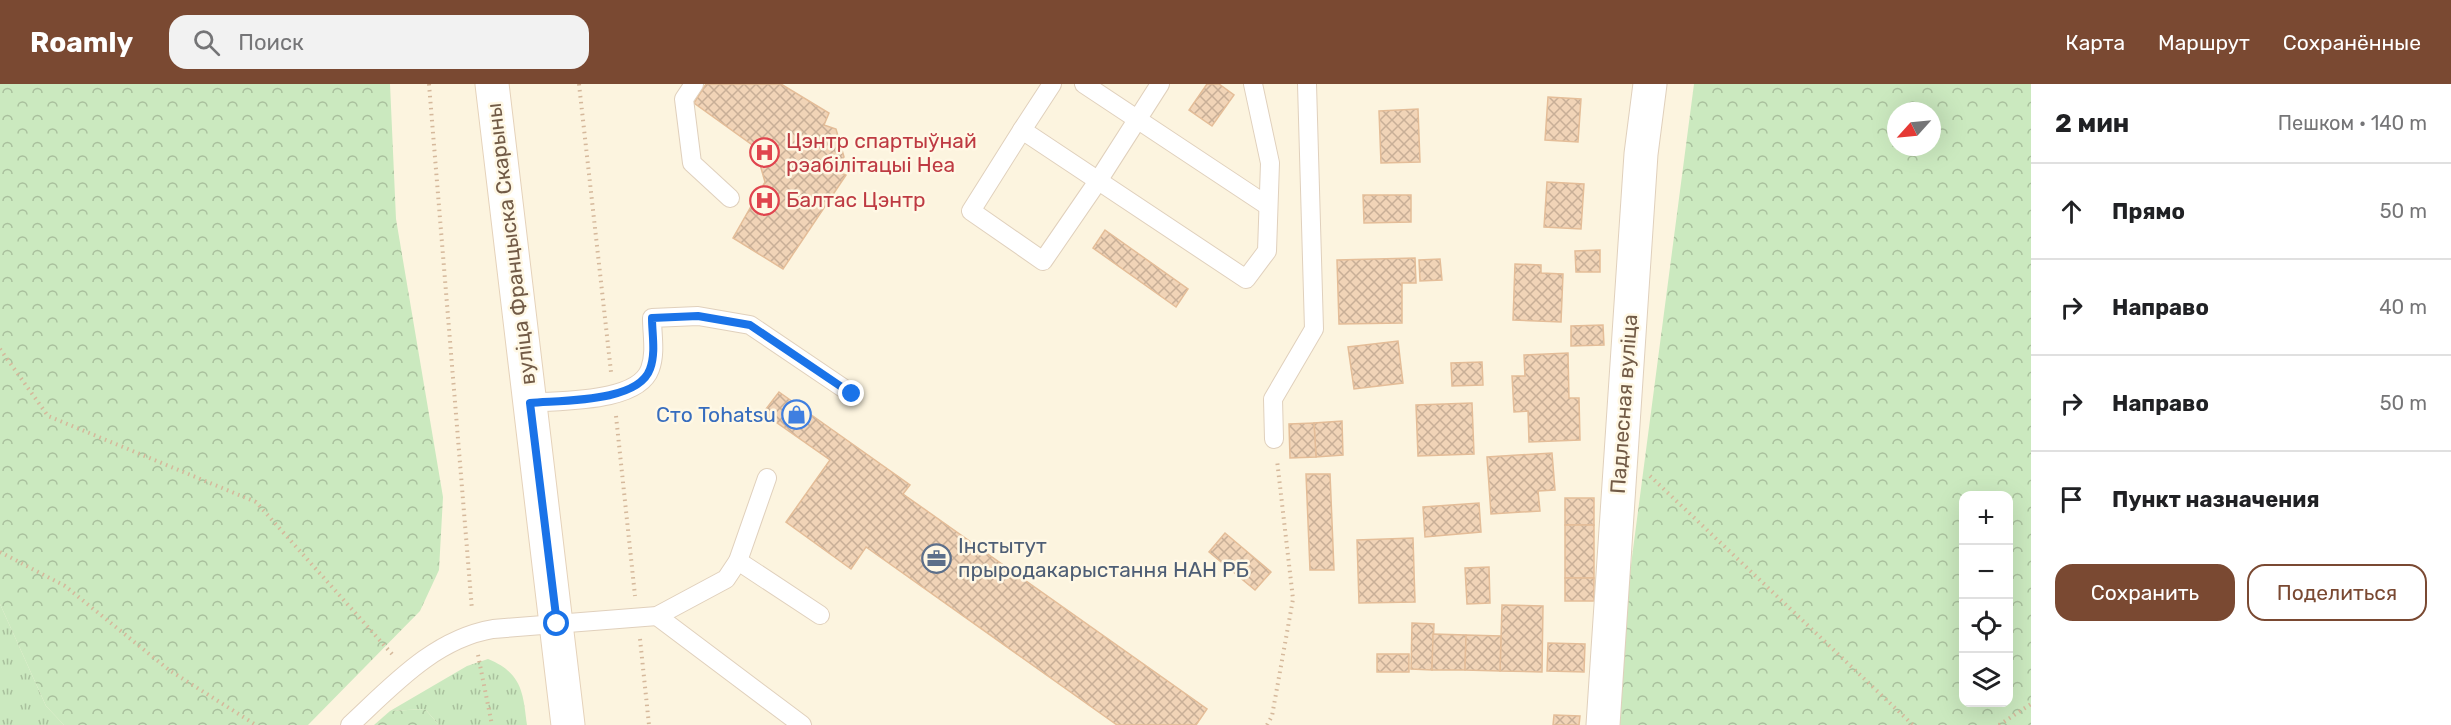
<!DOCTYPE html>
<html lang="ru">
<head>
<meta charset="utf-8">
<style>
  :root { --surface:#fff; --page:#f2f2f2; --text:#202124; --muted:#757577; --line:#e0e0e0; --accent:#7a4932 }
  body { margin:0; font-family:Rubik,sans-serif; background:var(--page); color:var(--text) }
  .controls { position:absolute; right:18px; bottom:18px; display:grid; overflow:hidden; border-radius:12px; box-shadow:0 6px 24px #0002 }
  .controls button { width:54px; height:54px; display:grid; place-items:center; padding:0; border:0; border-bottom:2px solid var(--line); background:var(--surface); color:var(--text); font:30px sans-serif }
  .compass { position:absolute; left:1887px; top:18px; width:54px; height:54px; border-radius:50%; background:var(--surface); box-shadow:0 6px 24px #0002; rotate:243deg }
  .stop { position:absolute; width:18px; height:18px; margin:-14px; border:4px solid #1a73e8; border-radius:50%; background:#fff }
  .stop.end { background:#1a73e8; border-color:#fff; box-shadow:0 2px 6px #0008 }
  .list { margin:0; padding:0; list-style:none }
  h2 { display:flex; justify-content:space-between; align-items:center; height:78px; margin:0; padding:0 24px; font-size:26px }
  h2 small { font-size:20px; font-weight:400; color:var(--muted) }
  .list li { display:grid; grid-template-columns:39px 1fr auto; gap:18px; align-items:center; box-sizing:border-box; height:96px; padding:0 24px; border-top:2px solid var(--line) }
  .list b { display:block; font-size:22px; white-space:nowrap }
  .list em { font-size:20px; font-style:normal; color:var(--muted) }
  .actions { display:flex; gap:12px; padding:18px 24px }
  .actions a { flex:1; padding:14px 0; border:2px solid var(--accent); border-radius:18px; text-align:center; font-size:21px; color:var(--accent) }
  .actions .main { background:var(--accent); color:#fff }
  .icon { flex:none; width:33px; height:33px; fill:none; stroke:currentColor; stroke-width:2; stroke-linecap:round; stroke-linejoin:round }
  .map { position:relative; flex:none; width:2031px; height:641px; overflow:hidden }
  header { display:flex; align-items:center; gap:36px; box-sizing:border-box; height:84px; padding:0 30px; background:var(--accent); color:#fff }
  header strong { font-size:28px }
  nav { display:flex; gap:33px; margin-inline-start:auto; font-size:21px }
  .search { width:420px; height:54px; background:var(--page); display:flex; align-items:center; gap:15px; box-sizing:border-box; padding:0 21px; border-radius:18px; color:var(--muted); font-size:22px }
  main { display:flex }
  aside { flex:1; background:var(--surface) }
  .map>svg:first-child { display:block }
</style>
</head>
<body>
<header>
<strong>Roamly</strong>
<div class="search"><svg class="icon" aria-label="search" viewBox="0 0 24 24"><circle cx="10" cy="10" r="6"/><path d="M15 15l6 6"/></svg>Поиск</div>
<nav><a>Карта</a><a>Маршрут</a><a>Сохранённые</a></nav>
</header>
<main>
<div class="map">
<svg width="2031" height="641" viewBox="0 0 2031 641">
  <defs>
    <pattern id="grass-tufts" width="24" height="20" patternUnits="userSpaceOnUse" patternTransform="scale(1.5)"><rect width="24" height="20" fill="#cbe9bf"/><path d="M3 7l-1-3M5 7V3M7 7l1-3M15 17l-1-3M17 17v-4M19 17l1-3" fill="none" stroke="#a9c09d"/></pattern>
    <pattern id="forest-crowns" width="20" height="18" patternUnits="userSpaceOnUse" patternTransform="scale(1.5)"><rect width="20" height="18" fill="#cbe9bf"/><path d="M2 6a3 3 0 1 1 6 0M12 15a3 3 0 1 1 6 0" fill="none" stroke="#a9c09d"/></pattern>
    <pattern id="building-cross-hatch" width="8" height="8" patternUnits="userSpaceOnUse" patternTransform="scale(1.5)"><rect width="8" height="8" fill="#f1d4b7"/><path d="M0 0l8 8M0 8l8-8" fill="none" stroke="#c8af97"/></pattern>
  </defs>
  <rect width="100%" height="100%" fill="#fcf4df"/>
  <!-- grass -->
  <g fill="url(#grass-tufts)">
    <path d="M0,520L46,622L64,641H0Z"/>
    <path d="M488,575C522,589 523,608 527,641H439L425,625L390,627L467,582Z"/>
  </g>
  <!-- forest -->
  <g fill="url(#forest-crowns)" fill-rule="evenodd">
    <path d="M0,0H390L396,135L443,413L439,486L420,527L308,641H64L46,622L0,520Z"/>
    <path d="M1694,0H2031V641H1610ZM1896,27H1932V63H1896ZM1964,412H2008V618H1964Z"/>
    <path d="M425,625L439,641H374L390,627Z"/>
  </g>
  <!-- building -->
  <g fill="url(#building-cross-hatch)" stroke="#e4bd98" stroke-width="1.5">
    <path d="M706,0H781L829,29L824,41L836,45L844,73L836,87L846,91L783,185L733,154L765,98L755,63L694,19Z"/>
    <path d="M1207,0H1219L1234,11L1212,42L1189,26Z"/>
    <path d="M1548,13L1581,15L1578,58L1545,56Z"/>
    <path d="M1418,25L1420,78L1381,79L1379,27Z"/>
    <path d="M1547,98L1584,100L1581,145L1544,143Z"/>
    <path d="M1363,111H1411V138L1364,139Z"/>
    <path d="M1105,146L1188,205L1176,223L1093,164Z"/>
    <path d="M1600,166V188H1576L1575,167Z"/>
    <path d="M1415,174L1416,199H1402V239L1339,240L1337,176Z"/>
    <path d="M1440,175L1442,196L1420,197L1419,176Z"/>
    <path d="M1515,180L1541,181V189L1563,190L1561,238L1513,236Z"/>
    <path d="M1603,241L1604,261L1571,262V242Z"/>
    <path d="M1398,257L1403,299L1354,305L1348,263Z"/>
    <path d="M1568,269L1569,314H1579L1580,356L1529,358L1528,327L1514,328L1512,292H1525L1524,271Z"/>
    <path d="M1482,278L1483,301L1452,302L1451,279Z"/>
    <path d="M779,308L910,401L903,410L1207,625L1196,641H1117L866,463L851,485L786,438L830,376L763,329Z"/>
    <path d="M1472,319L1474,370L1418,372L1416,321Z"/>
    <path d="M1342,337L1343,371L1316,373L1314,339Z"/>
    <path d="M1314,339L1316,373L1290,374L1289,340Z"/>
    <path d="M1552,369L1555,406L1538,407L1540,427L1491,430L1487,373Z"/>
    <path d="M1306,390H1330L1334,486H1310Z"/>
    <rect x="1565" y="414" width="29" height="27"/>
    <path d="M1479,419L1481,448L1425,453L1423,423Z"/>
    <rect x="1565" y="441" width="29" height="53"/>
    <path d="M1225,449L1271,488L1255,506L1209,468Z"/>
    <path d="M1413,454L1415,518L1359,519L1357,456Z"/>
    <path d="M1489,483L1490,519L1467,520L1465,484Z"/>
    <rect x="1565" y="494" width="29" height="23"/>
    <path d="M1502,521L1543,522L1542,588L1500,587Z"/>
    <path d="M1412,539L1434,540L1432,586L1411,585Z"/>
    <path d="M1433,550L1466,551L1465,586H1432Z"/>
    <path d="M1466,551L1501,552L1500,587L1465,586Z"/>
    <path d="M1548,559L1585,560L1584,588L1547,587Z"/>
    <rect x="1377" y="570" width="32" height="18"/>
    <path d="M1554,631L1580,632L1579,641H1553Z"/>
  </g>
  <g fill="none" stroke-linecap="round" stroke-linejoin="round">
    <defs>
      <g id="lane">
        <path d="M694,0L684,15L692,79L730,114"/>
        <path d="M1052,0L1022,46L1246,195L1267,167L1270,79L1253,0"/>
        <path d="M1084,0L1268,122"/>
        <path d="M1022,46L971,127L1043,177L1098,97L1160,0"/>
        <path d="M530,319C560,316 638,319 650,285C656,269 652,251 652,234L698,232L750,241L852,310"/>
        <path d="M1274,355L1273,315L1314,245L1307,0"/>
        <path d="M738,477L767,394"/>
        <path d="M657,532L802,641"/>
        <path d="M350,641C392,602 434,555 493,545L657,532L726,495L738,477L820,531"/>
      </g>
      <path id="street" d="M1603,641L1641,70L1650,0"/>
      <path id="secondary" d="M492,0L568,641"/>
    </defs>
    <!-- lane casing -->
    <use href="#lane" stroke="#e0d0bc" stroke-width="20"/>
    <!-- street casing -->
    <use href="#street" stroke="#e0d0bc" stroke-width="35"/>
    <!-- secondary casing -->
    <use href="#secondary" stroke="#e5d2ba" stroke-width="35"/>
    <!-- path -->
    <g stroke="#d5b89b" stroke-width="4" stroke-dasharray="1.5 4.5" stroke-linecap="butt">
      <path d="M429,0L472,526"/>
      <path d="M579,0L611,288"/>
      <path d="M0,265L48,332L256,418L392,570"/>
      <path d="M616,332L635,512"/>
      <path d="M1650,392L1913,641"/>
      <path d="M0,468L65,502L169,586L256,641"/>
      <path d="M640,555L649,641"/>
      <path d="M478,571L492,641"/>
      <path d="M1267,641L1272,632L1293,515L1277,376"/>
      <path d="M1999,641L2031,620"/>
    </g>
    <!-- lane -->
    <use href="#lane" stroke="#fff" stroke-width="18"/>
    <!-- street -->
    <use href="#street" stroke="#fff" stroke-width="33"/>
    <!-- secondary -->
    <use href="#secondary" stroke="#fff" stroke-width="33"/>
  </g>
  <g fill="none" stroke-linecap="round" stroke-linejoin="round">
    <!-- route -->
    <path stroke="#1a73e8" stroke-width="8" d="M557,540L530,319C560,316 638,319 650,285C656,269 652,250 652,234L698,232L750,241L852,310"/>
  </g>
  <!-- icons -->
  <defs>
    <symbol id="hospital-ring" viewBox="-11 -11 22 22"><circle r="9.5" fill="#fff8e5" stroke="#e0444e" stroke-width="1.5"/><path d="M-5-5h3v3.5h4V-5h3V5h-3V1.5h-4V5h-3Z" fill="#e0444e"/></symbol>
    <symbol id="shop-ring" viewBox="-11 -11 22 22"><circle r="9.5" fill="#fff8e5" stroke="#3f7fe0" stroke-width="1.5"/><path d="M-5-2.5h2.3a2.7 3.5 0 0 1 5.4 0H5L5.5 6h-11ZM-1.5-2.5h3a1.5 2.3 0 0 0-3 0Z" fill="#3f7fe0"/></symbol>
    <symbol id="office-ring" viewBox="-11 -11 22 22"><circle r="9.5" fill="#fff8e5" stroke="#5c6f8a" stroke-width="1.5"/><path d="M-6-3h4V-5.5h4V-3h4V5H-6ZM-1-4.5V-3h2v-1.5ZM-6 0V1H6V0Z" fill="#5c6f8a"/></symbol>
  </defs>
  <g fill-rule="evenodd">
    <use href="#hospital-ring" x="748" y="52" width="33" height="33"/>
    <use href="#hospital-ring" x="748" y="100" width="33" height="33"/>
    <use href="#shop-ring" x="780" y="314" width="33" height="33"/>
    <use href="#office-ring" x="920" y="458" width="33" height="33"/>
  </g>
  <g text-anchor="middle" stroke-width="5" stroke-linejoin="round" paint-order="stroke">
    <!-- health labels -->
    <g font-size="21" fill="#be3a42" stroke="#fff8e5" text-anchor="start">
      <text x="786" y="64">Цэнтр спартыўнай<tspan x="786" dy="24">рэабілітацыі Неа</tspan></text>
      <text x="786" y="123">Балтас Цэнтр</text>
    </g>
    <!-- street labels -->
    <g font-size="21" fill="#725b47" stroke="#fff8e5">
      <text transform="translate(511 160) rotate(-97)" y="7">вуліца Францыска Скарыны</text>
      <text transform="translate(1624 320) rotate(-86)" y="7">Падлесная вуліца</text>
    </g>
    <!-- shop labels -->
    <g font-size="21" fill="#366cbe" stroke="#fff8e5" text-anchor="end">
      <text x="776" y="338">Сто Tohatsu</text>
    </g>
    <!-- service labels -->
    <g font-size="21" fill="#4e5e75" stroke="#fff8e5" text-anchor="start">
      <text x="958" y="469">Інстытут<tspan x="958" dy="24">прыродакарыстання НАН РБ</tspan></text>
    </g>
  </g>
</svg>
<div class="controls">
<button>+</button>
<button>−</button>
<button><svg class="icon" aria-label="locate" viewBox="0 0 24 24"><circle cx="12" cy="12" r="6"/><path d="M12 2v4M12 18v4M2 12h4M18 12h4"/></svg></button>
<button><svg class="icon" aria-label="layers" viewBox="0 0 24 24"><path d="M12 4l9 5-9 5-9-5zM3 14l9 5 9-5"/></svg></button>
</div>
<svg class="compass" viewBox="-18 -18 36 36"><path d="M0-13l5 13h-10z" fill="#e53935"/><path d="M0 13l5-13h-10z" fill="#757577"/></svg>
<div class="stop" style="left:557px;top:540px"></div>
<div class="stop end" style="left:852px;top:310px"></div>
</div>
<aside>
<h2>2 мин<small>Пешком · 140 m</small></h2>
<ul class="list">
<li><svg class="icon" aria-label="ahead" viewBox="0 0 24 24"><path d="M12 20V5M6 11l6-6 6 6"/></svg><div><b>Прямо</b></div><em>50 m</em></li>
<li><svg class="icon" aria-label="right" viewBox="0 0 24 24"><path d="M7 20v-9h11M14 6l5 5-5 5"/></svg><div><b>Направо</b></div><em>40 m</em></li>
<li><svg class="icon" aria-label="right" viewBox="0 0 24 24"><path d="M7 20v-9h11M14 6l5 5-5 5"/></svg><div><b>Направо</b></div><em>50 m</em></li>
<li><svg class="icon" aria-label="arrive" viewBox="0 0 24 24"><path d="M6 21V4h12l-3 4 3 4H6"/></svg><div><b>Пункт назначения</b></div></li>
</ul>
<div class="actions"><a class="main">Сохранить</a><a>Поделиться</a></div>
</aside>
</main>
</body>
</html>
